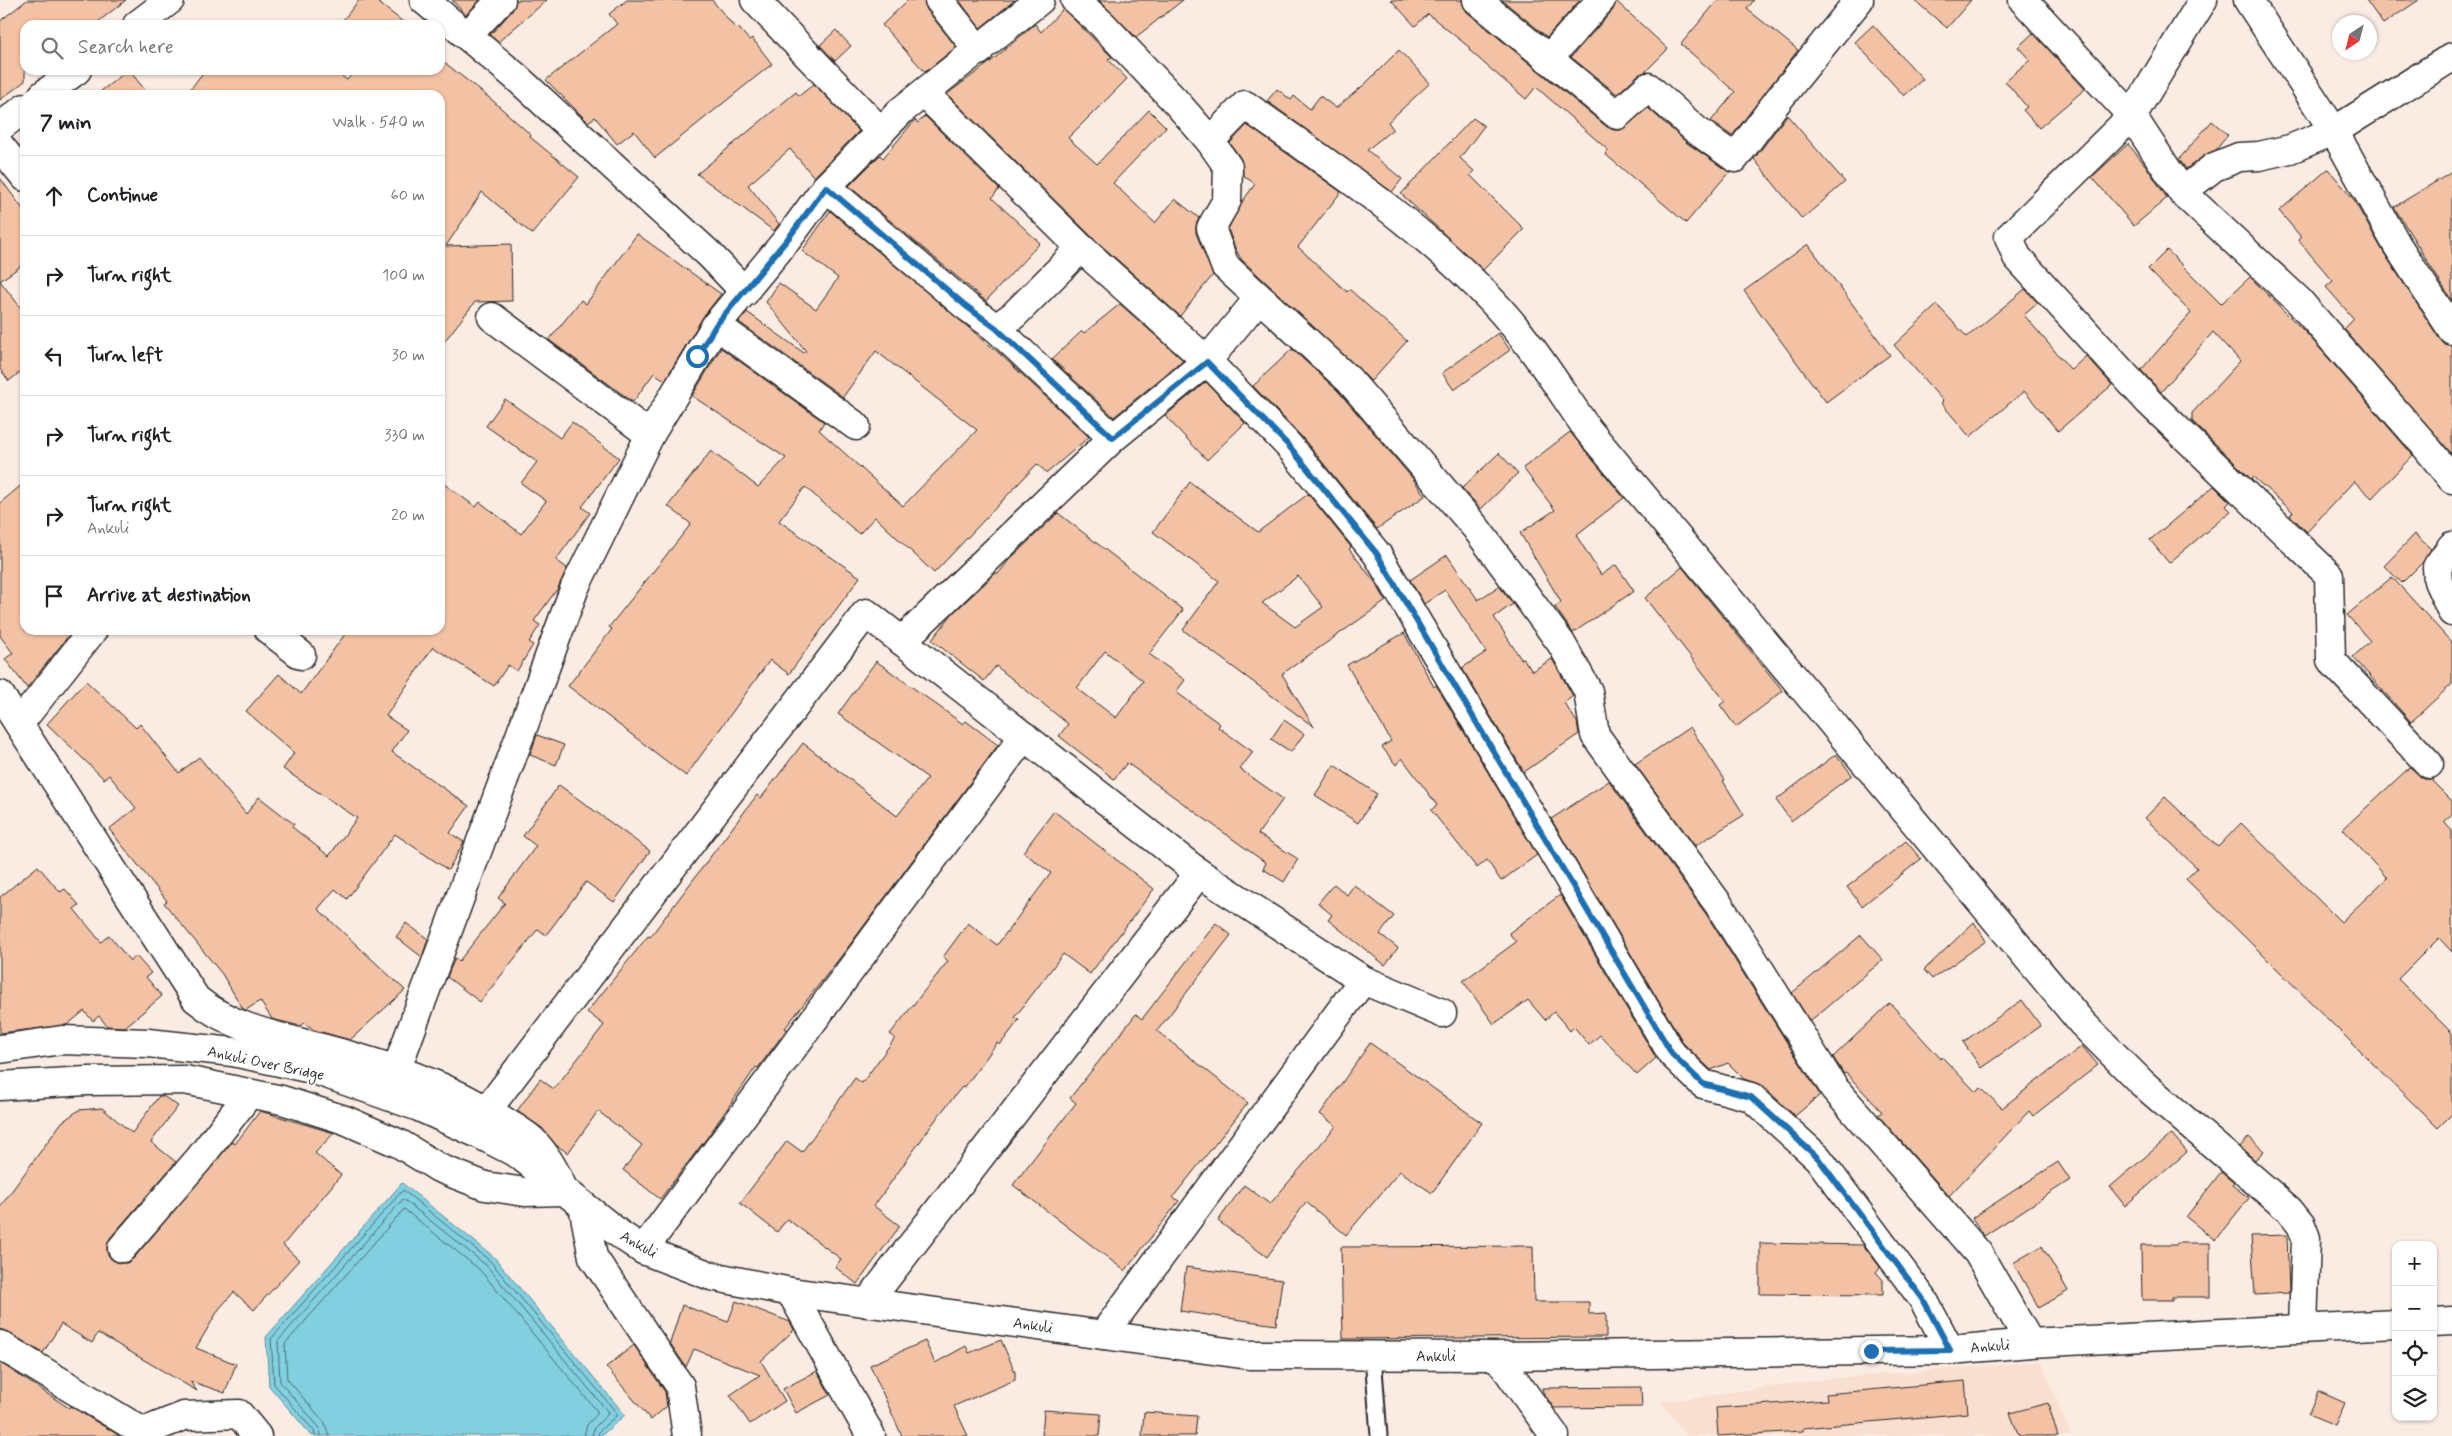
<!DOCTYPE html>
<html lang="en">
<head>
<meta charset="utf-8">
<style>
  :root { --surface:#fff; --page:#f2f2f2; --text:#202124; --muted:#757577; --line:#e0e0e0 }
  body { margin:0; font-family:Mynerve,sans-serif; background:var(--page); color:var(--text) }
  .controls { position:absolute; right:15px; bottom:15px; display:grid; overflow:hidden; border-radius:10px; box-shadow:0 1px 4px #0004 }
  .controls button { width:45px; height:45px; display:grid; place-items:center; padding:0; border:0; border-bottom:1px solid var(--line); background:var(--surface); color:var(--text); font:25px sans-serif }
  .compass { position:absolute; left:2332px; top:15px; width:45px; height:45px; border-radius:50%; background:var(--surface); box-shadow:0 1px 4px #0004; rotate:215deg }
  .stop { position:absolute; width:15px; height:15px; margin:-11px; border:4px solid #1f6fb2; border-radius:50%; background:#fff }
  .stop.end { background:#1f6fb2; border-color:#fff; box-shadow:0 1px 5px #0008 }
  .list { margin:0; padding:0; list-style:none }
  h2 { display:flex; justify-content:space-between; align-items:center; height:65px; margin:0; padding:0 20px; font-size:21px }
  h2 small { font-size:16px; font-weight:400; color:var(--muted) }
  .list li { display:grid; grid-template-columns:32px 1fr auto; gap:15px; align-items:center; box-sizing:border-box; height:80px; padding:0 20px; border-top:1px solid var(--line) }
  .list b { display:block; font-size:19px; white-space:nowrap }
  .list p { margin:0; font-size:16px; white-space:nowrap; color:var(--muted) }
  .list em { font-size:16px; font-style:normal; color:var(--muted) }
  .icon { flex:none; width:28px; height:28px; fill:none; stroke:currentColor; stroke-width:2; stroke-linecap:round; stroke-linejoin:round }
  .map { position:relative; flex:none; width:2452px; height:1436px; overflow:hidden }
  .search { position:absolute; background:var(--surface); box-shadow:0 1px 4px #0004; left:20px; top:20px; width:425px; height:55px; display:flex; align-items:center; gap:12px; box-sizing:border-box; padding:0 18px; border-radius:15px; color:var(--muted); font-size:19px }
  .panel { position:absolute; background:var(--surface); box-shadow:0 1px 4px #0004; left:20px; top:90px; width:425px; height:545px; border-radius:15px }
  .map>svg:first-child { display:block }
</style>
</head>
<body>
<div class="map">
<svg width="2452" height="1436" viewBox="0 0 2452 1436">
  <rect width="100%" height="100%" fill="#fbece3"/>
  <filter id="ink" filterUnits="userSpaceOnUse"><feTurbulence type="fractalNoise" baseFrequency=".02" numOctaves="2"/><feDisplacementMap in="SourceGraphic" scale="10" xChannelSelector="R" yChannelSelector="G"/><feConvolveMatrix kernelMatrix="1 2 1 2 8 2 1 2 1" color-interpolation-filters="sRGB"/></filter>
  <g filter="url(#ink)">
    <!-- built -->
    <path fill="#f9dfd0" d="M2042,1361L2071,1436H1686L1661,1402L1825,1379Z"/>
    <!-- water -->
    <path fill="#81cfdf" stroke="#5f8d97" d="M402,1183L494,1257L625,1415L601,1436H312L269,1386L266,1337Z"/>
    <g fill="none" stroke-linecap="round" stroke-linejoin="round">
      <!-- shore -->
      <g stroke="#4d6d73" stroke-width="1">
        <path d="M315,1436L314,1431L274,1384L271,1339L403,1190L490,1261L616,1412V1416L599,1431L598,1436"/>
        <path d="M321,1436L319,1427L280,1382L278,1341L403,1199L486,1265L608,1412L607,1415L594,1428L592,1436"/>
        <path d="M329,1436L325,1423L287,1379L285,1344L404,1209L480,1270L597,1411V1414L587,1425L584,1436"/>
      </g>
    </g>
    <!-- building -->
    <g fill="#f3c1a3" stroke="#2b2b2b" fill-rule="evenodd">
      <path d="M27,0H126L94,25H25V81L0,100V21Z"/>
      <path d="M359,0H375L407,25H339Z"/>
      <path d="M452,0H480L466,15Z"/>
      <path d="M516,0H547L498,42L490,35L512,11Z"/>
      <path d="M627,0H712L736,29L738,27L749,40L752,38L772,64L655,158L634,131L617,144L595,117L588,122L546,80L617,24L609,14Z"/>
      <path d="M908,0H924L927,10L956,47L925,72L882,25Z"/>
      <path d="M959,0H1015L980,28Z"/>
      <path d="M1099,0H1183L1136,37Z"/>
      <path d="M1391,0H1462L1467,12L1607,127L1614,130H1621L1648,108L1687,143L1729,172L1686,223L1605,154L1608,150L1536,87L1526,99L1486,65L1469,50L1470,48L1428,14L1415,26Z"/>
      <path d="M1502,0H1580L1547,37Z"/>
      <path d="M1718,0H1754L1747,9L1798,50L1732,136L1711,121L1735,92L1681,44Z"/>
      <path d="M1914,0H1971L1947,28Z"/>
      <path d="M2366,0H2419L2383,24Z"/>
      <path d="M1616,1L1668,49L1645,72L1638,75L1617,94L1571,57L1613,10Z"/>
      <path d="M1063,9L1112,57L1108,59L1127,79L1068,138L1097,164L1149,110L1166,127L1113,183L1155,223L1175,199L1199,218L1196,226V233L1213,275L1180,316L1092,237L947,94L989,63L1035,24L1041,32Z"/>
      <path d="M1873,25L1923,79L1904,96L1855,42Z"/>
      <path d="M836,30L851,46L835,61L820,45Z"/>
      <path d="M2033,33L2085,89L2039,128L2023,110L2027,107L2005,81L2030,60L2018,47Z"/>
      <path d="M1399,50L1430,83L1388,122L1393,129L1367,150L1402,179L1392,192L1267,101L1277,89L1291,100L1294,96L1310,109L1320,96L1336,108L1365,84Z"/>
      <path d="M440,59L492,100L531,135L530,137L579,177L532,234L482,192L446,246L511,244L512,301L475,302L440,347V95H186L205,70H333L347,80L356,70H440Z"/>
      <path d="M129,70L149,95H96L128,70Z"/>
      <path d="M814,84L859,131L814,177L790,149L748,185L779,224L774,231L697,174L796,92L799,96Z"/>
      <path d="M1787,115L1845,182L1802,219L1754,159Z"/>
      <path d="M925,116L999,189L992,198L1040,243L986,301L849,186L880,155L883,158L915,120L918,123Z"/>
      <path d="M1473,118L1484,126L1460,158L1474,171L1470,175L1524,229L1483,270L1401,194Z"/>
      <path d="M2212,121L2228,135L2216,150L2205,155L2186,169L2179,159Z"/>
      <path d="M1247,125L1341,192L1298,247L1347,292L1349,289L1407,341L1371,381L1241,259L1236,250L1228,229L1242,202L1255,184L1243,175L1241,159L1230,143Z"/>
      <path d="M2128,144L2146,166L2167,198L2134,226L2092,177Z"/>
      <path d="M2328,169L2352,197L2384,253L2439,338L2444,344L2452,346V454L2344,329L2354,319L2326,287L2333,281L2298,240L2301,237L2279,211Z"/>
      <path d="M2452,172V301L2394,207Z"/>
      <path d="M0,178L25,212V263L0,281L25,313V368L9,381L0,369Z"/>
      <path d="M830,211L1000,354L1089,437L1047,473L1037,464L934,573L875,517L859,534L805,487L779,521L860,577L789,674L770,660L686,776L568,686L612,629L609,627L691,524L668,506L711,451L758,487L786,458L692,396L721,348L824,422L819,430L903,506L977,430L876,351L843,397L739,322L747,312L804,353L806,351L766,302L779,283L816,309L838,278L802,251Z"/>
      <path d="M637,234L721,294L703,317L665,380L654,373L633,402L549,340L581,300L586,304Z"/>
      <path d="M1808,244L1890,355L1826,402L1744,291Z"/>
      <path d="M2167,250L2221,304L2250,277L2309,336L2411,453L2413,455L2372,498L2354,481L2307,532L2290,515L2293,512L2253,477L2251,479L2192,421V413L2240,361L2213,332L2161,392L2141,370L2191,313L2148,269Z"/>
      <path d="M2025,289L2038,303L2024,315L2071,370L2086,356L2112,385L2058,431L2024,391L1970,437L1941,403L1943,401L1894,345L1937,305L1967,337Z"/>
      <path d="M1120,304L1183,360L1114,417L1052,359L1082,331L1084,333Z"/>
      <path d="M1498,333L1510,350L1454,390L1442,373Z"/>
      <path d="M1292,349L1338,391L1413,479L1425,496L1377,529L1301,436L1253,386Z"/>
      <path d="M1206,382L1245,423L1207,460L1165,416Z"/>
      <path d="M505,399L560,438L572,422L619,458L582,507L590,513L556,560L567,568L558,588L534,621L540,625L529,642L533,645L517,671L508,665L494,686L433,647L386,716L407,730L392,752L469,806L450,833L464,842L448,870L395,834L347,899L335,889L318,909L405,990L350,1040L314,1030L305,1023L300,1026L272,1019L260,1001L246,1010L243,1009L222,974L164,903L167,901L109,829L136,808L109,775L104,779L47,724L86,681L136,728L140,724L179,773L199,757L246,814L259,797L294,824L292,827L329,856L357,818L283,769L294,753L246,711L279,674L301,694L348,630H440V481L476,507L480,502L521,534L546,501L521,483L537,462L486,426Z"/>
      <path d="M1570,432L1624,498L1576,535L1601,575L1616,565L1634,591L1573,633L1555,607L1561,602L1520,533L1555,510L1523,468Z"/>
      <path d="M1499,453L1518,473L1481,509L1462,488Z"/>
      <path d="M25,482V630H73L27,688L5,659L13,653L0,636V503Z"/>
      <path d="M1190,482L1258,532L1308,494L1351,547L1349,549L1375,582L1386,601L1282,674L1314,727L1183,630L1219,581L1153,532ZM1298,576L1323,607L1295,627L1262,603Z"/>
      <path d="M2214,486L2230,502L2226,506L2231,511L2169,563L2150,540Z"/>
      <path d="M1058,513L1183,610L1149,654L1185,680L1176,692L1220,724L1218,727L1253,752L1240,769L1283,799L1258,834L1298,859L1284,882L1263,869L1266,863L1127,763L1114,779L1059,736L1068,724L996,666L984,681L932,640L952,614L996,573L998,574L1009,560ZM1105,651L1143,681L1116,718L1077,688Z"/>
      <path d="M2415,534L2431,549L2423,562L2402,583L2384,566Z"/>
      <path d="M1447,555L1478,600L1499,586L1513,604L1494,617L1521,659L1523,658L1532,671L1552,659L1573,696L1564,703L1577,722L1579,734L1524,772L1462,668L1486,652L1445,590L1424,604L1410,580Z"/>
      <path d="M1682,567L1783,691L1736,727L1720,705L1725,701L1645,598Z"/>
      <path d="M2392,577L2452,643V684L2411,722L2353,657L2370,641L2347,615Z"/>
      <path d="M1404,633L1434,687L1436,685L1537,855L1501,881L1487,860L1477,868L1431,810L1437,805L1402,758L1396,765L1382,747L1391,741L1347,665Z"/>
      <path d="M876,661L963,724L966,721L998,745L846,950L785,1028L787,1029L781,1037L758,1068L756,1067L709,1135L660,1199L623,1170L642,1145L598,1111L568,1153L556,1145L542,1128L517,1111L540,1079L554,1089L604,1025L587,1012L648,936L650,937L757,795L761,798L803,743L897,816L928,778L838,714Z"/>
      <path d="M1284,720L1304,734L1291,752L1271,739Z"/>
      <path d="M1690,727L1725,780L1723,781L1744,815L1695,846L1635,764Z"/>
      <path d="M537,735L564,745L556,765L530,755Z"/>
      <path d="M1836,754L1852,775L1791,821L1776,800Z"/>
      <path d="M1334,765L1377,794L1358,823L1315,795Z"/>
      <path d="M2410,767L2424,779H2433L2432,781L2452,801V815L2444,822L2452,831V952L2439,938L2398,979L2452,1033V1114L2438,1128L2186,879L2197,868L2145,818L2165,797L2218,847L2241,823L2341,922L2387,878L2343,829Z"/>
      <path d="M1609,781L1706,914L1820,1095L1795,1116L1762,1085L1744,1079L1728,1063L1711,1070L1684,1044L1551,819Z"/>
      <path d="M559,785L650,851L614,902L586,882L546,935L538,929L480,1002L447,977L455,958L459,961L505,903L498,898L536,846L523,836Z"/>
      <path d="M1054,811L1154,889L1090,974L1063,954L1015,1017L1019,1020L1000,1045L997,1043L964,1088L962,1087L939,1115L874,1206L900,1226L857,1284L835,1267L841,1259L787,1219L777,1232L740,1203L787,1141L802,1152L855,1078L862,1083L895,1038L890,1034L948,961L943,957L968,923L997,945L1051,873L1023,852Z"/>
      <path d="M1906,841L1921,859L1862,906L1847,887Z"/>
      <path d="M38,866L60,892L65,889L79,905L74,909L101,942L109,935L130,961L136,956L151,973L146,977L162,996L125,1027L107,1026L99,1016L93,1021L84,1011L67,1025L0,1033V897Z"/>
      <path d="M1334,884L1347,895L1354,885L1394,916L1380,934L1398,948L1385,965L1328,920L1332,915L1318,903Z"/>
      <path d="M1560,895L1656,1058L1637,1075L1600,1035L1589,1045L1574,1027L1570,1031L1554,1012L1545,1020L1528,1000L1494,1024L1463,981L1516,942L1509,933Z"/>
      <path d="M1974,922L1986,941L1932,979L1924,970Z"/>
      <path d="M406,923L428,939L422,957L396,937Z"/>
      <path d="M1216,923L1231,935L1157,1031L1248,1103L1173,1197L1179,1201L1125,1271L1013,1185L1076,1103L1070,1098L1136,1014L1142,1019Z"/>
      <path d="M1861,935L1883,960L1810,1021L1792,993Z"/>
      <path d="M2022,1000L2041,1026L1981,1068L1963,1042Z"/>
      <path d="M1890,1003L1941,1059L1942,1057L1976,1092L1981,1088L2002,1108L2082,1046L2098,1065L2033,1116L2029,1111L1949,1196L1878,1115L1882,1112L1846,1073L1844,1074L1833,1057Z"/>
      <path d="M1370,1043L1482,1123L1432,1193L1400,1171L1346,1235L1306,1202L1267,1257L1218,1221L1244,1185L1270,1204L1336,1126L1320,1114Z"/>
      <path d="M159,1096H163L178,1106L151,1142L176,1162L110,1238L107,1246V1253L111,1259L119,1263H127L134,1258L232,1142L235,1144L260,1111L334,1133L315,1153L341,1175L283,1245L299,1260L254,1310L234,1292L219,1309L196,1348L236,1364L225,1393L190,1381L197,1391L98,1333L92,1343L61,1324L43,1353L8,1332L0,1329V1207L62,1122L79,1110L102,1108L132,1133Z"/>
      <path d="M2172,1134L2187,1152L2125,1206L2110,1187Z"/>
      <path d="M2249,1137L2264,1151L2255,1160L2240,1147Z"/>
      <path d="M2058,1162L2070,1180L1984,1236L1972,1218Z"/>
      <path d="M2221,1172L2234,1183L2232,1185L2249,1198L2215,1240L2186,1217Z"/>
      <path d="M2287,1235L2289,1293L2255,1295L2251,1236Z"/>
      <path d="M1760,1243L1863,1245L1880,1267L1876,1272L1883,1280V1295L1760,1294Z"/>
      <path d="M2177,1243H2210V1297H2172V1300H2142L2141,1245H2177Z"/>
      <path d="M1533,1246L1534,1302H1589V1314L1606,1313V1337L1343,1339L1341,1247Z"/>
      <path d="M2042,1246L2068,1291L2039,1308L2013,1263Z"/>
      <path d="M1186,1267L1282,1280L1276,1325L1180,1311Z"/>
      <path d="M736,1301L790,1322L794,1330L761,1361L785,1401L750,1424L730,1395L760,1375L694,1349L686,1367L670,1343L682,1305L728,1322Z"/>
      <path d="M1001,1340L1015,1372V1380L954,1406L968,1436H902L870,1365L925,1341L935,1363L966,1346L969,1353Z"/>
      <path d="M634,1345L665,1392L667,1406L651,1420L606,1367Z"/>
      <path d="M2,1364L69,1408L70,1406L120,1436H0V1367Z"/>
      <path d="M817,1371L830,1395L796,1413L783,1389Z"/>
      <path d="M1965,1381L1968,1413L1803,1428V1431L1718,1436L1716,1408L1827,1400L1826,1394Z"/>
      <path d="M1641,1387L1642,1407L1554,1408L1543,1392L1542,1388Z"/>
      <path d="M2318,1391L2345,1403L2335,1426L2308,1415Z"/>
      <path d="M2048,1403L2058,1436H2019L2010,1413Z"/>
      <path d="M1044,1410L1101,1414L1099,1436H1042Z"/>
      <path d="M1144,1412L1197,1416L1195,1436H1142Z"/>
    </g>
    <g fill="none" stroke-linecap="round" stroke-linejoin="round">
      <defs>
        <path id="service" d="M1373,1355L1379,1436"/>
        <g id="minor">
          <path d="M424,0L515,76L710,255L745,292"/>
          <path d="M755,0L881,132"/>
          <path d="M939,0L979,51"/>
          <path d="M1075,0L1102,24L1177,103L1210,141L1228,167L1227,200L1211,228L1225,266L1349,380L1476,528L1561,643L1588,691L1595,735L1719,905L1834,1088L1978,1253L2030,1343"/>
          <path d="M1477,0L1617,115L1648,87L1696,130L1735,158L1779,99L1859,0"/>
          <path d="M2023,0L2132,116L2182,192L2298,300L2423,443L2452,479"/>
          <path d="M2203,0L2132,116L2009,237L2017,257L2149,402L2329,575L2331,660L2429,764"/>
          <path d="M2248,0L2334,131L2397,245L2452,330"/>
          <path d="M137,25L170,0"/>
          <path d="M467,36L501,0"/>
          <path d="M1548,59L1601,0"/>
          <path d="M925,94L1081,248L1207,361L1289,446L1377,554L1672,1054L1703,1084L1751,1097L1818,1158L1923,1299L1950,1350"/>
          <path d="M43,95L77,70"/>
          <path d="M0,127L25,108"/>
          <path d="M1210,141L1245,105C1331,166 1421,225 1493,302C1530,341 1558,387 1588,430L2082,1023L2142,1083L2289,1210L2301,1225L2306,1238L2303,1328"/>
          <path d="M0,146L25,177"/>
          <path d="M826,187L966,306L996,328L1113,438"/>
          <path d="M2182,192L2214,167L2239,157L2259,156L2290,149L2334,131L2452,57"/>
          <path d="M492,317L650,435"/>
          <path d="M716,325L856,426"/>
          <path d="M996,328L1014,315L1081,248"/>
          <path d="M2452,546L2437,567L2438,581L2452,612"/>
          <path d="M269,630L301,655"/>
          <path d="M902,641L1113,438L1207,361L1259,298"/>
          <path d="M19,724L93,630"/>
          <path d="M397,1068L575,587L650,435L716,325L790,236L826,187L902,110L1040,0"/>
          <path d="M0,1086L87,1081L185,1080L282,1100L345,1120L400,1144L439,1168L485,1186L525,1192L564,1191"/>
          <path d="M487,1110L866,613L1199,873L1363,980L1442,1013"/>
          <path d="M583,1206L593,1257L680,1386L687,1436"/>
          <path d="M122,1248L199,1159L249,1094"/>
          <path d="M643,1250L1024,736"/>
          <path d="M791,1292L871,1436"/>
          <path d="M867,1303L1199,873"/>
          <path d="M1103,1335L1363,980"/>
          <path d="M0,1345L143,1432V1436"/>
          <path d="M1497,1356L1555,1436"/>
          <path d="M143,1432L184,1416L239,1414L257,1436"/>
        </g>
        <path id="tertiary" d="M0,695L196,999C233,1029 277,1036 322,1048C386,1065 448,1084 504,1121C513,1127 524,1133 532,1140C547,1155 556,1172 564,1191"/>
        <g id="secondary">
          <path d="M0,1049L62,1040L148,1043L233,1052L312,1069L419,1107L481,1135L518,1154L618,1233L643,1250L711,1276L791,1292L1249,1355L1497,1356L1950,1350L2030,1343L2396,1324"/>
          <path d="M2433,1322L2452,1321"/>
        </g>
      </defs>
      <!-- service casing -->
      <use href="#service" stroke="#2b2b2b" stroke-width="19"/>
      <!-- minor casing -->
      <use href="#minor" stroke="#2b2b2b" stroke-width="31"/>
      <!-- tertiary casing -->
      <use href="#tertiary" stroke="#2b2b2b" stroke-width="31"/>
      <!-- secondary casing -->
      <use href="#secondary" stroke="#2b2b2b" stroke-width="31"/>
      <!-- service -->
      <use href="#service" stroke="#fff" stroke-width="15"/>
      <!-- minor -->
      <use href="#minor" stroke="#fff" stroke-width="28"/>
      <!-- tertiary -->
      <use href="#tertiary" stroke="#fff" stroke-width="28"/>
      <!-- secondary -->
      <use href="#secondary" stroke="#fff" stroke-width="28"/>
    </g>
  </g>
  <g fill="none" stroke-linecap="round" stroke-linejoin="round" filter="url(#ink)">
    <!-- route -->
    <path stroke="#1f6fb2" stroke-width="6" d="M697,356L716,325L790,236L826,187L966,306L996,328L1113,438L1207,362L1289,446L1377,554L1672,1054L1703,1084L1751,1097L1818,1158L1923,1299L1950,1350L1871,1351"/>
  </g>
  <g text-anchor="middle" stroke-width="4" stroke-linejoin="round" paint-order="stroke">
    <!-- street labels -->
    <g font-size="15" fill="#2b2b2b" stroke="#fff">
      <text transform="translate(266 1063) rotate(12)" y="5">Ankuli Over Bridge</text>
      <text transform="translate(639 1244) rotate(29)" y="5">Ankuli</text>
      <text transform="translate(1033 1325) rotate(8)" y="5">Ankuli</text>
      <text transform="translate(1990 1346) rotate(-5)" y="5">Ankuli</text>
      <text x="1436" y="1361">Ankuli</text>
    </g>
  </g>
</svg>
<div class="controls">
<button>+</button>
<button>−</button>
<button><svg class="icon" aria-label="locate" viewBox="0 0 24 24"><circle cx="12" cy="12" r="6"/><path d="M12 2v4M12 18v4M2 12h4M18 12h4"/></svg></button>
<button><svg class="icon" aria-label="layers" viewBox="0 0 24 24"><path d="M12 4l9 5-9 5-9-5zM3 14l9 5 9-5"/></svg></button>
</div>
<svg class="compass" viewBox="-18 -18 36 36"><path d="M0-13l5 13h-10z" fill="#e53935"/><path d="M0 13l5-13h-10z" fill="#757577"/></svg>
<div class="stop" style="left:697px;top:356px"></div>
<div class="stop end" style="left:1871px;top:1351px"></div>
<div class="search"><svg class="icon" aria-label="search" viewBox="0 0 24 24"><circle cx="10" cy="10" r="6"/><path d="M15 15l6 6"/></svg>Search here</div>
<section class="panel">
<h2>7 min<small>Walk · 540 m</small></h2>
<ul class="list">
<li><svg class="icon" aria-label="ahead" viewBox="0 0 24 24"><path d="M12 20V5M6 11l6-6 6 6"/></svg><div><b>Continue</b></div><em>60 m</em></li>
<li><svg class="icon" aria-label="right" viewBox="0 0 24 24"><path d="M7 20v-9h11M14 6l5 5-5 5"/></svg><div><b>Turn right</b></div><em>100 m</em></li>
<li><svg class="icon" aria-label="left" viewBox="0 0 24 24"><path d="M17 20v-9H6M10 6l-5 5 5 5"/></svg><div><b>Turn left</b></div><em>30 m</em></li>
<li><svg class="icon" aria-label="right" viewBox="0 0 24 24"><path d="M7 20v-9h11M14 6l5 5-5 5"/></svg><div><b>Turn right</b></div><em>330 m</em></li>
<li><svg class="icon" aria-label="right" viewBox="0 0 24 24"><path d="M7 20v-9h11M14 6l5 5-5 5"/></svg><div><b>Turn right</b><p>Ankuli</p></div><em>20 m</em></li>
<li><svg class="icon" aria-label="arrive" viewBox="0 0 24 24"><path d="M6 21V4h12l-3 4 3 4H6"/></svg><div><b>Arrive at destination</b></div></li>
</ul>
</section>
</div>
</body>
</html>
